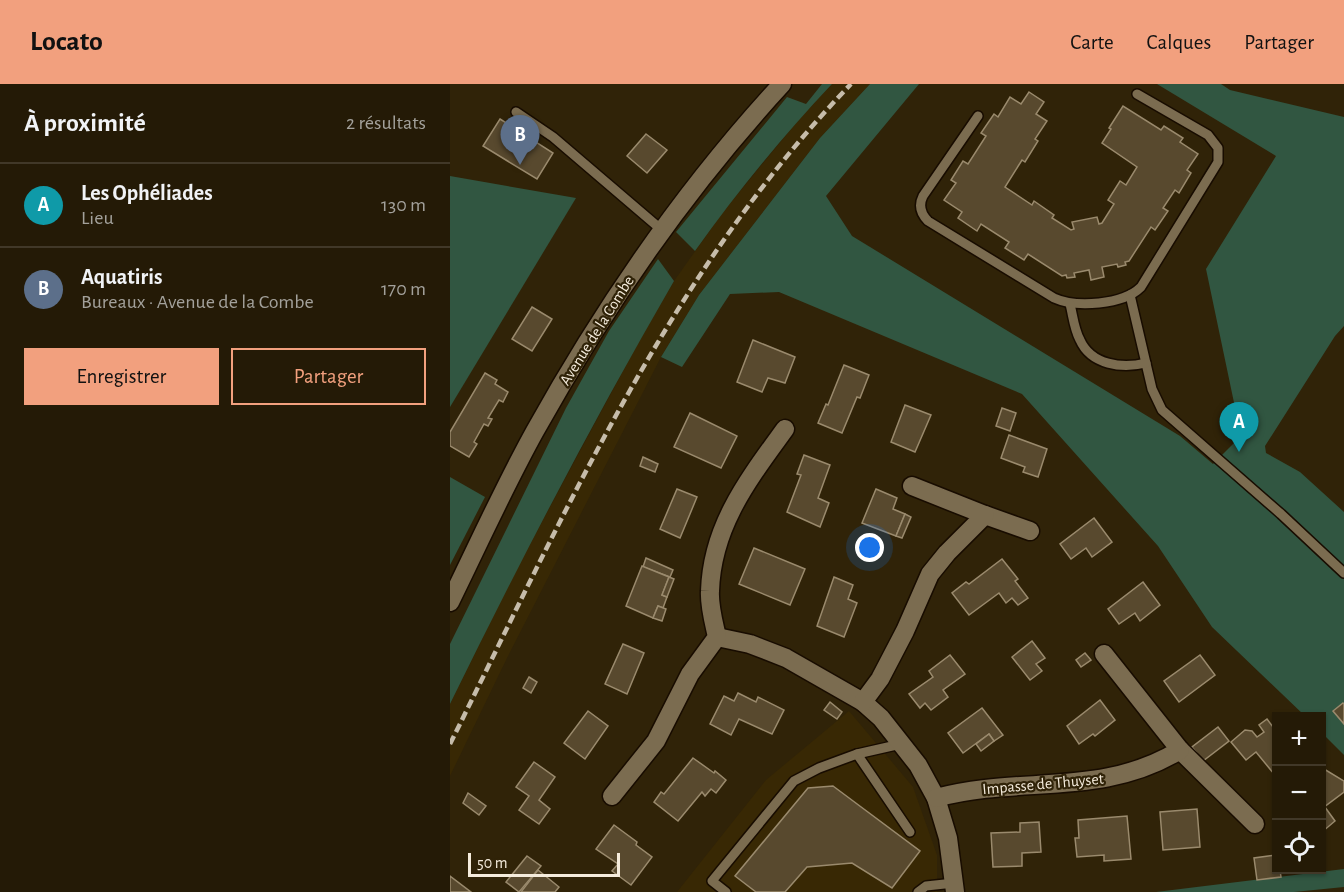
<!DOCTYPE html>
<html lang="fr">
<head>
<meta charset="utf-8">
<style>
  :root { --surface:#241a06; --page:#2c2310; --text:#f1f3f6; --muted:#a3a19b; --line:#413828; --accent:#f2a07e }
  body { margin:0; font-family:"Alegreya Sans",sans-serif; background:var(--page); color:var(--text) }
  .controls { position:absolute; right:18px; bottom:18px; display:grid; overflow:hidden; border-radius:0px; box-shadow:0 2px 4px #0004 }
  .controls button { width:54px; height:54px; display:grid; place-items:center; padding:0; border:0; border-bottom:2px solid var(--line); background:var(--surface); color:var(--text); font:30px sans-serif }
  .scale { position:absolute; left:18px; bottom:15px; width:152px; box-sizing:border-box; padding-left:6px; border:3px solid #f5ecdd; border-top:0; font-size:16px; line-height:21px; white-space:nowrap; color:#f5ecdd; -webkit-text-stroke:4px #302308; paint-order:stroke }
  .you { position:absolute; left:420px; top:464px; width:21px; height:21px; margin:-15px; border:4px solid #fff; border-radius:50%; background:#1a73e8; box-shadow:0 0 0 9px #1a73e833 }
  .badge { display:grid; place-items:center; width:39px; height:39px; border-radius:50%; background:var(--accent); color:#fff; font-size:20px; font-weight:700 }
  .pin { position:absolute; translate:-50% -50px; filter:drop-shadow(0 2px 3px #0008) }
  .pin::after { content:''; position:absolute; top:32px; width:21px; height:18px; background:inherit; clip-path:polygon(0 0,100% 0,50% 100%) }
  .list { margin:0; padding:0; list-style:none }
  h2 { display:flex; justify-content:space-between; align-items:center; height:78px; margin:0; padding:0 24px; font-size:26px }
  h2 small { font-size:20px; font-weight:400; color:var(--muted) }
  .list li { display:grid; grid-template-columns:39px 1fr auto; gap:18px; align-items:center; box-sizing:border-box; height:84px; padding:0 24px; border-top:2px solid var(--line) }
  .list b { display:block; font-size:22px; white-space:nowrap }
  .list p { margin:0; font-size:20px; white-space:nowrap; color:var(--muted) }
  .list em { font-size:20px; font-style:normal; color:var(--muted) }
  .actions { display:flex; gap:12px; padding:18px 24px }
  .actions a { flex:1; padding:14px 0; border:2px solid var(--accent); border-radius:0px; text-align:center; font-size:21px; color:var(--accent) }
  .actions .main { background:var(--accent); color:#111 }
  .icon { flex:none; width:33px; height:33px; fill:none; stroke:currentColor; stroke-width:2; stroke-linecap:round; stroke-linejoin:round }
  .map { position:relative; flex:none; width:894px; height:808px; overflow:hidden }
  header { display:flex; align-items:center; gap:36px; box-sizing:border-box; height:84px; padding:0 30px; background:var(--accent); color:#111 }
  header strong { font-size:28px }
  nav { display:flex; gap:33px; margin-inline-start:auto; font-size:21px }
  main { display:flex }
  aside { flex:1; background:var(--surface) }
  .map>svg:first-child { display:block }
</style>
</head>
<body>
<header>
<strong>Locato</strong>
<nav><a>Carte</a><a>Calques</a><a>Partager</a></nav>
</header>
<main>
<aside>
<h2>À proximité<small>2 résultats</small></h2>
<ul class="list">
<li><span class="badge" style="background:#0f9aa8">A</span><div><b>Les Ophéliades</b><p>Lieu</p></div><em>130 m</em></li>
<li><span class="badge" style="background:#5c6f8a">B</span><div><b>Aquatiris</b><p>Bureaux · Avenue de la Combe</p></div><em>170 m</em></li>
</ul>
<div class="actions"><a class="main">Enregistrer</a><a>Partager</a></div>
</aside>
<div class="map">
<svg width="894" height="808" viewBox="0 0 894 808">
  <rect width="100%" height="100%" fill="#302308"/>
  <!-- built -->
  <g fill="#382804">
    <path d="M382,0H420L370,54L249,211L211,273L57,574L0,692V620L64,490L187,261L224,197L273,128L351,33Z"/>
    <path d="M399,627L463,703L487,771V808H227L316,696Z"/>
  </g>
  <!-- green -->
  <g fill="#315641">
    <path d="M372,0H382C333,52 287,108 245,167L226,148L337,13L356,20Z"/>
    <path d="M420,0H469L376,112L402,152L730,352L763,380L791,352L756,185L826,72L707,0H771L780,6L894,33V242L885,252L815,362L816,369L850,388L894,428V671L872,649V632H855L762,543L708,462L572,310L329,208L280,210L232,283L211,273L249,211L370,54Z"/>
    <path d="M0,92L126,114L0,323Z"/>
    <path d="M208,175L224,197C144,335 70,477 0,620V560L116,324L159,247Z"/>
    <path d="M0,393L35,413L0,481Z"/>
    <path d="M894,785V803L844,808H706Z"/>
  </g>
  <!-- building -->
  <g fill="#58492e" stroke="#9a8a6d" stroke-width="1.5">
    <path d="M579,8L594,18L586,30L597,37L585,55L588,57L575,78L572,76L555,103L582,121L584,117L604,131L602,134L621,146L624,145L622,138L647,133L649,140L652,139L664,120L658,116L670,97L676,101L687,83L652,59L661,45L659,44L673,22L711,46L714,42L733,54L730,58L748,70L737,86L741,89L729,109L725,106L713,124L718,127L705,146L701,143L679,177L675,178L676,181L668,183L667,180L652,183L654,193L641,196L639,186L624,189L625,193L617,194L616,191L612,192L578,170L574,176L555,164L559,158L531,140L527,147L508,134L512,128L494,116L506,99L501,96L513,77L518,80L536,52L531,49L544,30L548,33L560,13L571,20Z"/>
    <path d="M50,35L103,69L87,95L33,62Z"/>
    <path d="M196,50L217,66L197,89L177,72Z"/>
    <path d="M82,223L102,235L82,267L62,255Z"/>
    <path d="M303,256L345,273L335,299L318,294L312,308L287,298Z"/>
    <path d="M394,281L419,291L410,314L407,313L392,349L368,339L376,320L378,321Z"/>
    <path d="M35,289L47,296L45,300L58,308L53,318L49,316L38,334L42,335L38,342L34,340L24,358L27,360L19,373L0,362V348Z"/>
    <path d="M455,321L481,331L465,368L441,358Z"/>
    <path d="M552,324L566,329L560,347L546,342Z"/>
    <path d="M240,329L287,352L271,384L224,363Z"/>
    <path d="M559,351L597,365L588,393L573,388L575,383L551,374Z"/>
    <path d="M354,371L380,381L368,414L379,419L370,443L337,428L351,391L347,390Z"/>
    <path d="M193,373L208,380L205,388L190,382Z"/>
    <path d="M227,405L247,413L230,454L210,445Z"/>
    <path d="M426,405L447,414L443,425L455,430L446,452L412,439Z"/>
    <path d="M455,430L461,433L452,454L446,452Z"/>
    <path d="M644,434L662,458L642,473L636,464L621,475L610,460Z"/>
    <path d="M304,464L355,485L340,521L289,500Z"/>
    <path d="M196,474L223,486L220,493L193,483Z"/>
    <path d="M552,475L568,495L565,497L578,514L568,521L562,514L556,519L549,509L519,531L502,509L516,498L519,500Z"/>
    <path d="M192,482L219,493L212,511L217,513L213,524L208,522L203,534L176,522Z"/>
    <path d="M219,493L224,495L217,513L212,511Z"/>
    <path d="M384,493L403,501L398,515L407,519L394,553L367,542Z"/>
    <path d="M693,498L710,521L690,537L685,529L669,540L658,525Z"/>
    <path d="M208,522L216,525L212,537L203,534Z"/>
    <path d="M582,557L595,574L586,580L592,587L580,596L562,573Z"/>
    <path d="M173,560L194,569L177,610L155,600Z"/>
    <path d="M635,569L641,576L631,583L626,576Z"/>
    <path d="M500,571L515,590L493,606L498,613L481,626L475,619L470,624L459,610L483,593L479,587Z"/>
    <path d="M750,571L765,591L729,618L714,597Z"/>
    <path d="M79,593L87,598L81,609L73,604Z"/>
    <path d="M288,609L306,618L308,613L334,626L322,650L289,635L281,651L260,640L274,612L284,617Z"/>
    <path d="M650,616L665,636L645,652L643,650L629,660L617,642Z"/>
    <path d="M380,618L392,628L387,635L374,626Z"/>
    <path d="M893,619L894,620V640L883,627Z"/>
    <path d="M532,624L553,651L544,657L539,650L513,669L498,649Z"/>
    <path d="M138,627L158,642L135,675L114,659Z"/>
    <path d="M817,635L826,647V688L824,690L806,668L796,676L781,658L795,646L802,647L807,653L814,648L809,641Z"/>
    <path d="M768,643L779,657L753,677L742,663Z"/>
    <path d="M539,650L544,657L531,667L526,660Z"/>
    <path d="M243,674L264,689L265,687L276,696L266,709L261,705L255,712L252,708L228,737L204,718L211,708L214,710Z"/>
    <path d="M84,678L105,693L89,716L100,725L89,740L69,726L79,712L66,703Z"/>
    <path d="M874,685L894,697V708L874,723L872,719V687Z"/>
    <path d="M383,702L470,767L442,804L402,779L357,783L335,808H306L285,792L358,704Z"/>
    <path d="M18,709L36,722L29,731L13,719Z"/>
    <path d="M872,719L885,737L872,748Z"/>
    <path d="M747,725L750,763L713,766L710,728Z"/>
    <path d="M677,732L681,775L654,777V771L627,773L625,754H629L628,736Z"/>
    <path d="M589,738L591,768L572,769V782L543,783L541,749L570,748V739Z"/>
    <path d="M164,741L187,758L186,761L202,773L181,801L162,787L168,780L146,765Z"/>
    <path d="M826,771V786H830L831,793L807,796L804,774Z"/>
    <path d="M77,772L91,782L69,808L56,798Z"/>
    <path d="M88,786L109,803L105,808H71Z"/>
    <path d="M0,792L21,808H0Z"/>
  </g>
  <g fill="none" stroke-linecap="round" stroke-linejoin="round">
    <defs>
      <g id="service">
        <path d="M66,28L103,53L213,147"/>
        <path d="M528,32L473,112C468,122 471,130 478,137L604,214C626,224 673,221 691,203L768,78V64L758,51L687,10"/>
        <path d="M680,211L702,305L712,326L831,430L894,489"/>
        <path d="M620,220C623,232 624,245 630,256C641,281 672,285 696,279"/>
        <path d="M407,670L460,748"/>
        <path d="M276,808L262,797L344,697L369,684L407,670L451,660"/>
        <path d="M468,808L476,802L504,799"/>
      </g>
      <g id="minor">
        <path d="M535,431L580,447"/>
        <path d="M0,518C28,461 54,403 85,347C154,223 235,105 332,0"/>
        <path d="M267,553L300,560L336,574L413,618L431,634L468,681L486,714L498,754L505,808"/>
        <path d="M413,618L430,595L455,547L480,490L497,469L535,431L462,402"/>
        <path d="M730,666L805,740"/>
        <path d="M162,712L206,657L240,590L267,553C264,539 259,522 260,507C262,442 298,396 335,345"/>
        <path d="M486,714C570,691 652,714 730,666L654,570"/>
      </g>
    </defs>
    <!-- service casing -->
    <use href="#service" stroke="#180c00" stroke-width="12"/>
    <!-- minor casing -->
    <use href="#minor" stroke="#180c00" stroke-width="21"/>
    <!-- service -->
    <use href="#service" stroke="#7b6c50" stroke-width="9"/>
    <!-- minor -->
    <use href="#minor" stroke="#7b6c50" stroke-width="18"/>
    <!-- rail -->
    <path stroke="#c6bcaa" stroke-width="4.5" stroke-dasharray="9 4.5" stroke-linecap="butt" d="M0,660C114,431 221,186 401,0"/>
  </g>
  <g text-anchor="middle" stroke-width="4.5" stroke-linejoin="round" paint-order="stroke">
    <!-- street labels -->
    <g font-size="16" fill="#f5ecdd" stroke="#302308">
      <text transform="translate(146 246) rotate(-58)" y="6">Avenue de la Combe</text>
      <text transform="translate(593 699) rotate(-5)" y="6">Impasse de Thuyset</text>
    </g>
  </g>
</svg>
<div class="controls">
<button>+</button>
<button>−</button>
<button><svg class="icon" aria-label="locate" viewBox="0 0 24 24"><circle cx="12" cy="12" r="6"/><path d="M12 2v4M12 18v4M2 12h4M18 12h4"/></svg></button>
</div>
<div class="scale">50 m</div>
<div class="you"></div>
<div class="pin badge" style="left:789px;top:368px;background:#0f9aa8">A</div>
<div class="pin badge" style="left:70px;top:81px;background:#5c6f8a">B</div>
</div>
</main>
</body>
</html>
